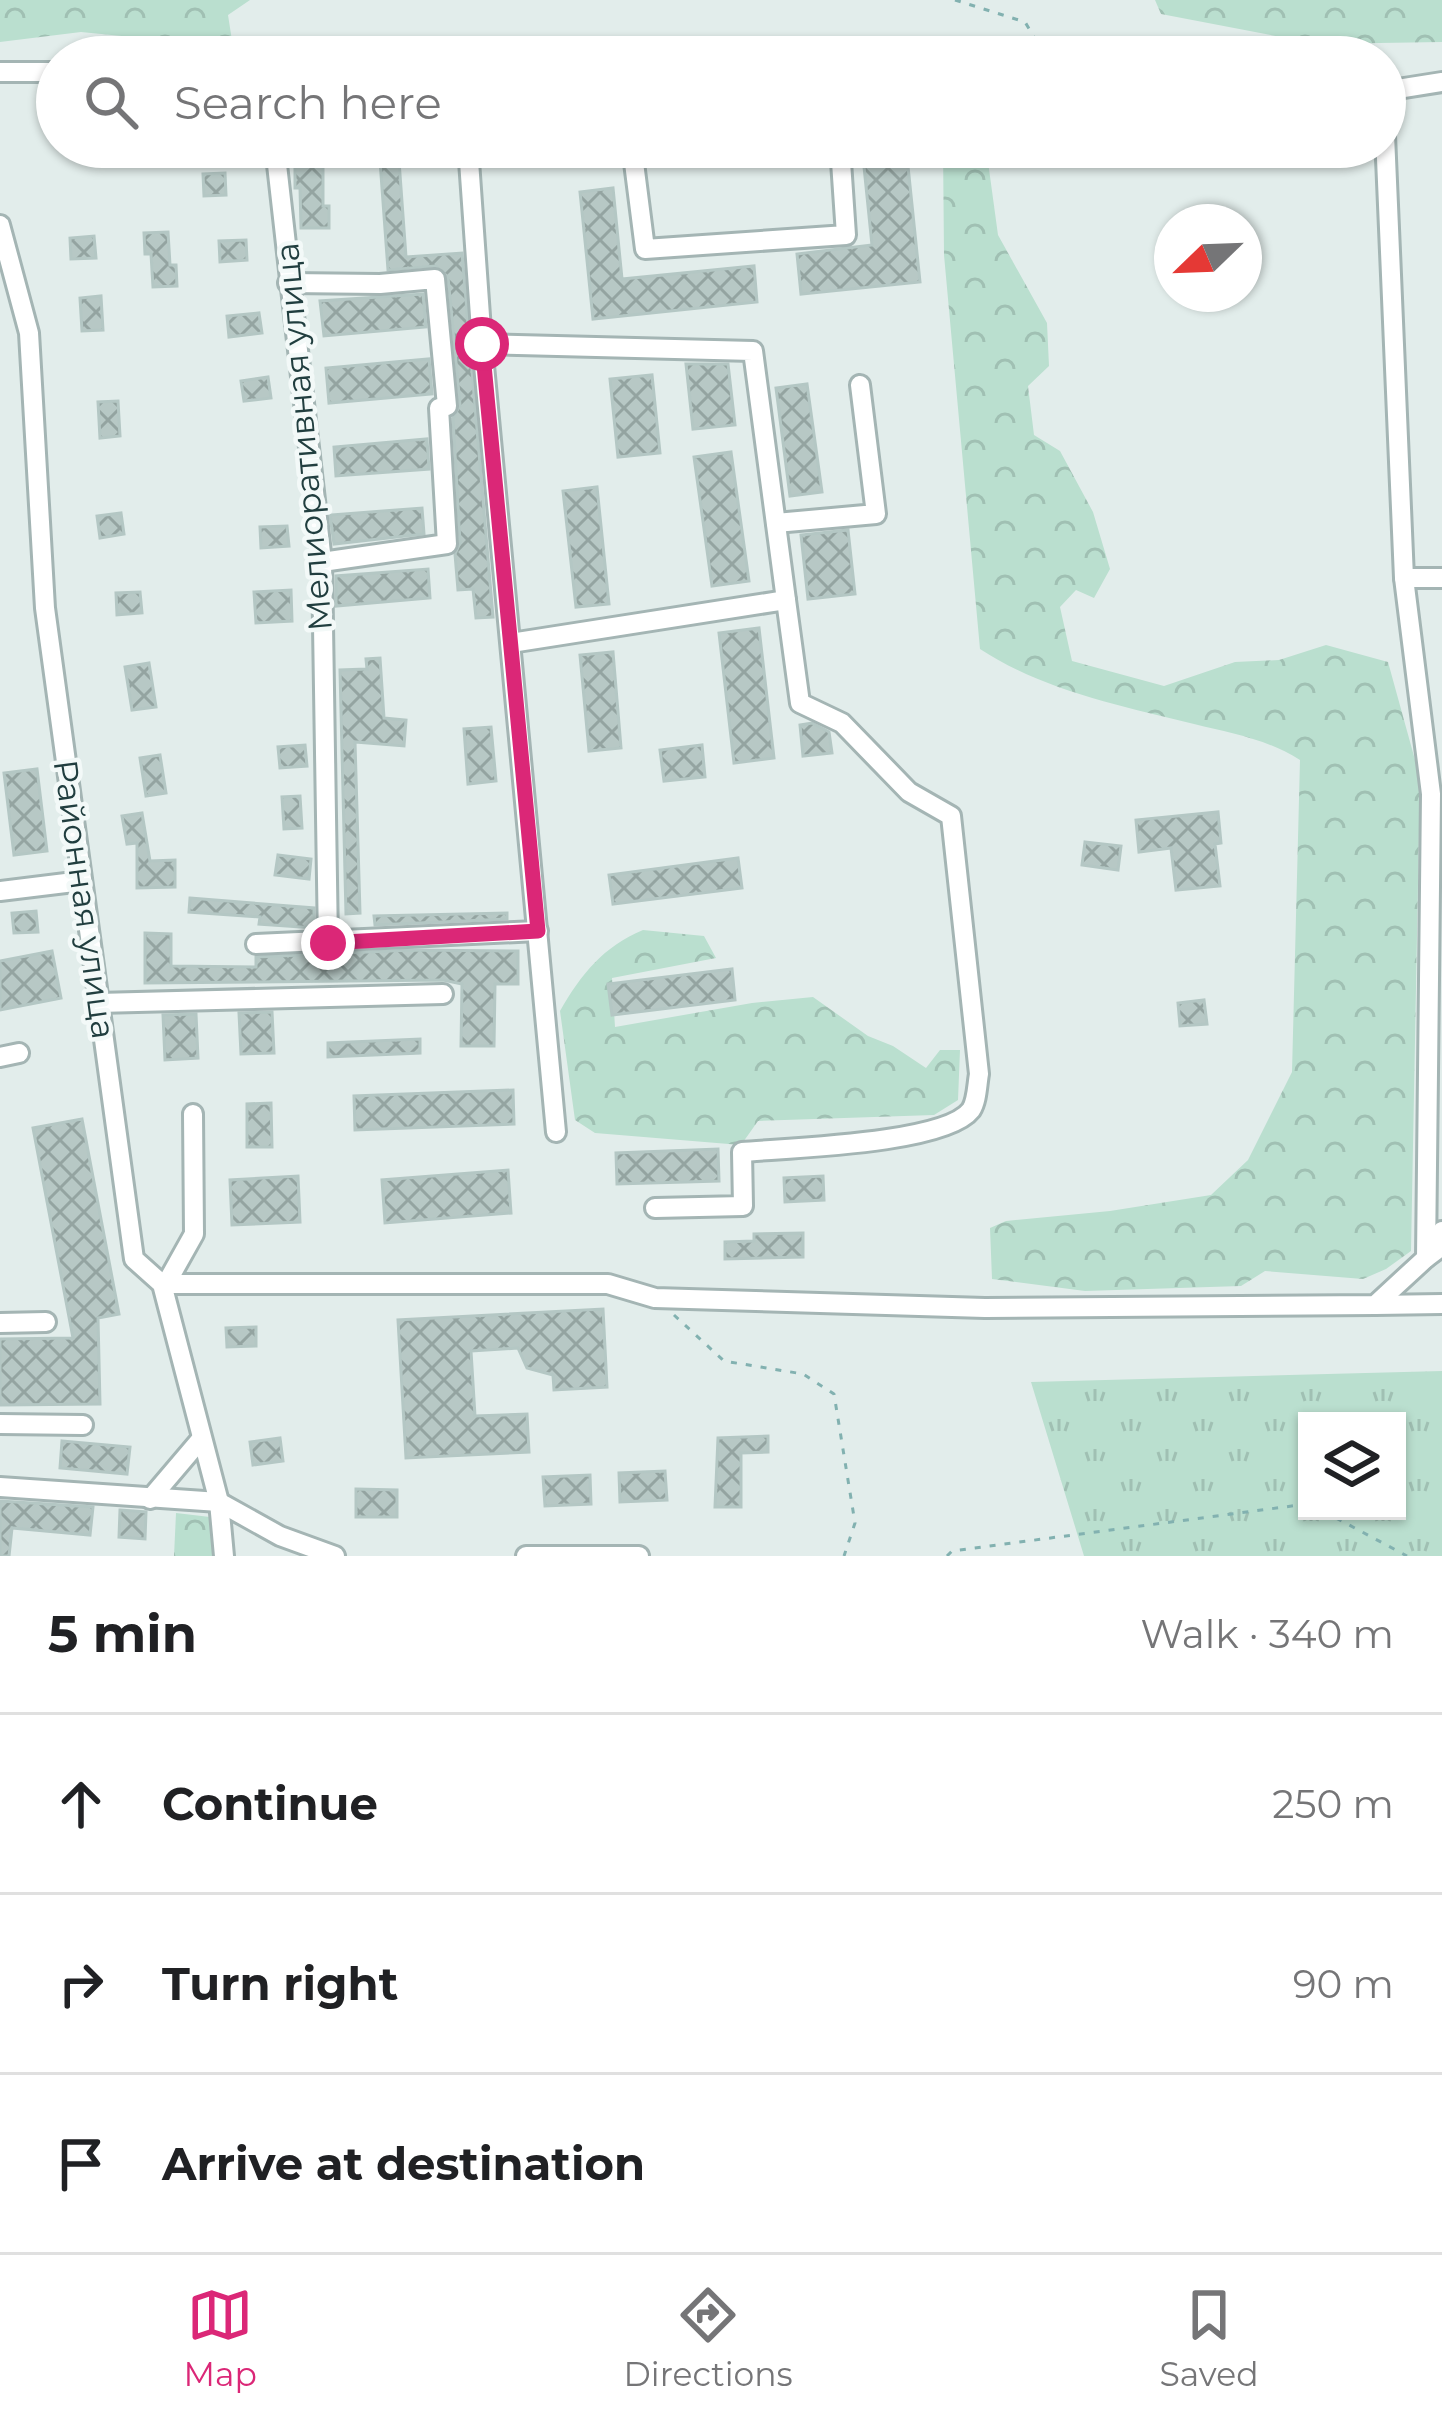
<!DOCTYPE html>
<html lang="en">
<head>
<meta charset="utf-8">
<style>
  :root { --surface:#fff; --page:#f6f6f6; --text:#202124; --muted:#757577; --line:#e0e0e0; --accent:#db2777 }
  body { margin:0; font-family:Montserrat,sans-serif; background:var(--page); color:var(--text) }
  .controls { position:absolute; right:36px; bottom:36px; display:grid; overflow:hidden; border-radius:0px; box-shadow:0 3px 9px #0004 }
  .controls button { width:108px; height:108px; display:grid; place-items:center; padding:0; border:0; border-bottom:3px solid var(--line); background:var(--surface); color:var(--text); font:60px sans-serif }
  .compass { position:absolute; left:1154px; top:204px; width:108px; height:108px; border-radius:50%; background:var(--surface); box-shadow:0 3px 9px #0004; rotate:247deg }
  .stop { position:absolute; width:36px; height:36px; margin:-27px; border:9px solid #db2777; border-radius:50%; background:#fff }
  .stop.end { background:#db2777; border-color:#fff; box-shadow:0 3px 12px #0008 }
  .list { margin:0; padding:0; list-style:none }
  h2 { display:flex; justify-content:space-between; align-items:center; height:156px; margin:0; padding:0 48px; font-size:51px }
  h2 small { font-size:39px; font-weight:400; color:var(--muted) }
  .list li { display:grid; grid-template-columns:78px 1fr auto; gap:36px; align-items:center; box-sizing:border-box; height:180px; padding:0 48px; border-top:3px solid var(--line) }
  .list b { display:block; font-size:45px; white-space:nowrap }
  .list em { font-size:39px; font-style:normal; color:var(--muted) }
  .icon { flex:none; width:66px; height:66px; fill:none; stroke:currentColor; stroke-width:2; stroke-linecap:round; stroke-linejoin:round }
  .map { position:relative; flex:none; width:1442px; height:1556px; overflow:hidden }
  .search { position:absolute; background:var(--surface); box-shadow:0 3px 9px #0004; left:36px; right:36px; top:36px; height:132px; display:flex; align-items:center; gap:30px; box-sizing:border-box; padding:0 42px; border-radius:66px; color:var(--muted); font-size:45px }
  .sheet { height:696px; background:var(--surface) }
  nav { display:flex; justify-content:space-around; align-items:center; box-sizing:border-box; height:168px; border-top:3px solid var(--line); background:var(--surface); font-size:33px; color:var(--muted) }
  nav a { display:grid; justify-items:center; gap:6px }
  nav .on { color:var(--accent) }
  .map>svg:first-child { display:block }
</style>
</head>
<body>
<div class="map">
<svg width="1442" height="1556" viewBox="0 0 1442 1556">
  <defs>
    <pattern id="grass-tufts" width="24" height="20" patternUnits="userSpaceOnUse" patternTransform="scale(3)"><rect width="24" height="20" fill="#badfcf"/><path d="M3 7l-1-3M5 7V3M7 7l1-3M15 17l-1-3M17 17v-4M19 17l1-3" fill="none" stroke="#a0c0b3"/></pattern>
    <pattern id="forest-crowns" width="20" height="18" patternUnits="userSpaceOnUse" patternTransform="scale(3)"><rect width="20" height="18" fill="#badfcf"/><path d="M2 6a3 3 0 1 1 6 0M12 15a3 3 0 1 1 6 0" fill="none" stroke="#a0c0b3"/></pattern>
    <pattern id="building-cross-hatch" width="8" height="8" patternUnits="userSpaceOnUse" patternTransform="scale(3)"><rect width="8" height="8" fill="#b7c8c5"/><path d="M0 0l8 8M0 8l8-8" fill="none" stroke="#94a4a1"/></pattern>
  </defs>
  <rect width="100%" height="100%" fill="#e2edeb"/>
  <!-- grass -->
  <path fill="url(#grass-tufts)" fill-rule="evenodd" d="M1442,1371V1556H1084L1031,1382ZM1307,1421H1397V1511H1307Z"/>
  <!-- forest -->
  <g fill="url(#forest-crowns)">
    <path d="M0,0H250L228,15L233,47L81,32L0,42Z"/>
    <path d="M1155,0H1442V42L1317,44L1161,14Z"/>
    <path d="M943,147H986L998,235L1047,323L1049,366L1028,386L1034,435L1060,451L1093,512L1110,569L1094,598L1076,590L1060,607L1072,661L1164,686L1235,662L1279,660L1326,645L1388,662L1420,778L1411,1251L1386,1269L1363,1279L1265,1271L1241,1286L1085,1291L992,1279L990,1228L1006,1221L1110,1211L1211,1195L1248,1160L1292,1072L1300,760C1267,739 1231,733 1194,724C1121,706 1044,691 980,649L944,255Z"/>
    <path d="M643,930L704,936L716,958L612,978L615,1027L752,1003L813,997L868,1036L893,1046L926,1068L940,1050H960L958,1100L934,1115L758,1121L741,1145L595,1133L575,1120L560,1011C582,973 603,947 643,930Z"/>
    <path d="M176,1513L210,1517L213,1556H174Z"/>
  </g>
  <!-- building -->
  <g fill="url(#building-cross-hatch)" stroke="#b4c7c4" stroke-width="3">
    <path d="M379,147H398L406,257L462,253L493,617L476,618L473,589L458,590L455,554L460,543L453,418L460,405L448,277L435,266L388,270Z"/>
    <path d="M862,147H906L920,282L801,294L797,254L872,245Z"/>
    <path d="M295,166H323V206H329V228H301L300,188H295Z"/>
    <path d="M225,173L226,195L204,196L203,174Z"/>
    <path d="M613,188L622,279L754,266L757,302L593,319L580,192Z"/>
    <path d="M168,232L170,265H176L177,286L153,287L151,254H145L144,233Z"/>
    <path d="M94,236L96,258L71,259L70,238Z"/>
    <path d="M246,240L247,260L220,262L219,241Z"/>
    <path d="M423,294L426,327L324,336L320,301Z"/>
    <path d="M101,296L103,330L82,331L80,298Z"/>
    <path d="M259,313L262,333L229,337L227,316Z"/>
    <path d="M429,359L432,394L329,403L326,368Z"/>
    <path d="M686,364H728L735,425L693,429Z"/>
    <path d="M652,375L660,453L618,457L610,379Z"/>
    <path d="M268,377L271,398L244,401L241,381Z"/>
    <path d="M807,384L822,492L790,496L776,388Z"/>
    <path d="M118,401L120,436L100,438L98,402Z"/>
    <path d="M427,439L429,469L336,476L334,447Z"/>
    <path d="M731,452L749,581L712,586L694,457Z"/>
    <path d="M597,487L609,604L576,607L563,491Z"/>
    <path d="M422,508L424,534L334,544L330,515Z"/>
    <path d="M121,513L124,534L100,538L97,516Z"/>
    <path d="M287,526L289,546L261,548L260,527Z"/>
    <path d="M848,530L855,594L808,599L801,535Z"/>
    <path d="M428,569L430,598L336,606V576Z"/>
    <path d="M291,590L292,621L256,623L254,592Z"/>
    <path d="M140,592L142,613L117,615L116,593Z"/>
    <path d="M759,628L774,758L734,763L719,633Z"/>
    <path d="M613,652L621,748L589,751L580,655Z"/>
    <path d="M380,658L384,718L406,720L404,746L355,742L360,913L346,914L340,670L367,669L366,659Z"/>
    <path d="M149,663L156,707L132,710L125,667Z"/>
    <path d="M812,723L829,732L832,753L803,756L800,725Z"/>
    <path d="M491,727L496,781L468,784L464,729Z"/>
    <path d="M305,745L307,766L280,768L278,747Z"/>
    <path d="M702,745L705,777L664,781L660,750Z"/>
    <path d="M160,755L166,793L146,796L140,758Z"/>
    <path d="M37,769L47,851L14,855L4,773Z"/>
    <path d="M300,796L302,828L284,829L282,797Z"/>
    <path d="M1218,812L1221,843L1215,844L1220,886L1176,890L1171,848L1139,852L1136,820Z"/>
    <path d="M142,813L150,861L175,860V887L137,888V843L127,844L122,816Z"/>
    <path d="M1085,842L1121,846L1118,870L1082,865Z"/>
    <path d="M278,855L311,859L309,879L275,875Z"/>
    <path d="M738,858L742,888L613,904L609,875Z"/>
    <path d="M190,898L314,908V928L259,924L260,917L189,912Z"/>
    <path d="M36,911L38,932L14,933L12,913Z"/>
    <path d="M507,913V919L375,925L374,916Z"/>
    <path d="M145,933L171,934V966L256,967V957L412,950L518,951V984H495L494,1046H461L462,984L443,980L145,983Z"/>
    <path d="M52,951L61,998L0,1010V961Z"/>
    <path d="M732,969L735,1000L612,1015L608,984Z"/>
    <path d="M1204,1000L1207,1024L1180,1026L1178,1003Z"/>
    <path d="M272,1012L274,1053L241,1054L239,1013Z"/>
    <path d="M196,1014L198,1058L165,1060L163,1015Z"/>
    <path d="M420,1039V1053L328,1057V1043Z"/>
    <path d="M513,1090L514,1124L355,1130L354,1096Z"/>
    <path d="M271,1103L272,1147H247V1104Z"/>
    <path d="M82,1119L119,1314L98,1318L100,1404L0,1405V1339L73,1338L33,1128Z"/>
    <path d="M718,1149L719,1181L617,1184L616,1153Z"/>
    <path d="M508,1170L511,1213L385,1223L382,1180Z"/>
    <path d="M298,1176L300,1222L232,1225L230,1180Z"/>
    <path d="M823,1176L824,1200L785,1202L784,1178Z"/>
    <path d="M803,1233V1257L725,1259V1242L754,1241V1234Z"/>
    <path d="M603,1309L607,1387L554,1390L553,1375L527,1368L518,1348L471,1351L475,1416L527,1414L529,1452L406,1458L398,1320Z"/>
    <path d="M256,1327V1346L227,1347L226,1328Z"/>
    <path d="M768,1436V1452L741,1453V1507H715L718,1438Z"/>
    <path d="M280,1438L283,1461L253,1465L250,1442Z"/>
    <path d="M62,1441L130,1447L127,1474L60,1468Z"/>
    <path d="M665,1471L667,1500L620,1502L619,1473Z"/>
    <path d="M590,1475L591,1504L545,1506L543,1477Z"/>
    <path d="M356,1489L397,1490V1517H356Z"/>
    <path d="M0,1501L93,1507L90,1535L12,1528L9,1556H0Z"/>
    <path d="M120,1510L146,1512L145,1539L119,1537Z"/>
  </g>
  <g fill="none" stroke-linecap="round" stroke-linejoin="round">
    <defs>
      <g id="minor">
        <path d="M269,57V51"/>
        <path d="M0,72H57"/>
        <path d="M1385,91L1442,82"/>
        <path d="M275,147L322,562L328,943"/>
        <path d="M468,147L482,344L556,1132"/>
        <path d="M632,147L645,249L846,235L840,147"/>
        <path d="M0,225L29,333L45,608L134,1259L162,1284L219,1502L224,1556"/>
        <path d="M288,283L380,284L435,279L447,406L439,408L447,544L322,562"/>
        <path d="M482,344L753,351L786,600L511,643"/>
        <path d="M776,523L876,514L860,385"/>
        <path d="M1404,578H1442"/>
        <path d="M0,891L82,881"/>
        <path d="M256,944L538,931"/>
        <path d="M98,1003L443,994"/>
        <path d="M0,1057L19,1053"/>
        <path d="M655,1208L743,1206L742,1152C787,1148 945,1144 971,1110C977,1101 977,1085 979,1074L951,816L909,792L842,723L800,703L786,600"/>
        <path d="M1442,1231L1426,1258L1442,1246"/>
        <path d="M162,1284H608L655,1298L985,1308L1375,1305L1426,1258L1431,794L1404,578L1385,135"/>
        <path d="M166,1284L194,1234L193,1114"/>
        <path d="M1375,1305L1442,1304"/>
        <path d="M0,1323L46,1322"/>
        <path d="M0,1424L83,1425"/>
        <path d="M0,1487L219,1502L280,1536L335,1556"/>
        <path d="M150,1499L201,1439"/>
        <path d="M526,1556H639"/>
      </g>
    </defs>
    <!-- minor casing -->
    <use href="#minor" stroke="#a4b5b4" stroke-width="24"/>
    <!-- path -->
    <g stroke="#82b1b0" stroke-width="3" stroke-dasharray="6 9" stroke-linecap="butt">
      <path d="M955,0L1025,22L1046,57"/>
      <path d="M674,1315L724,1361L803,1374L834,1394L855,1523L844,1556"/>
      <path d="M1323,1511L1407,1556"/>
      <path d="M947,1556L952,1551L1307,1504"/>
    </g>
    <!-- minor -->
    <use href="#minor" stroke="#fff" stroke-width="18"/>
  </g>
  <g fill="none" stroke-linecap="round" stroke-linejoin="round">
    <!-- route -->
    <path stroke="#db2777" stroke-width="15" d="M328,943L538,931L482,344"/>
  </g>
  <g text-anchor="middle" stroke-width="9" stroke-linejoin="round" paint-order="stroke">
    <!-- street labels -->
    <g font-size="33" fill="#213e3f" stroke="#f3f9f8">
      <text transform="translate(303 437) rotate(-95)" y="12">Мелиоративная улица</text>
      <text transform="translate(85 899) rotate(82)" y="12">Районная улица</text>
    </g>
  </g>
</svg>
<div class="controls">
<button><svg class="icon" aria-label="layers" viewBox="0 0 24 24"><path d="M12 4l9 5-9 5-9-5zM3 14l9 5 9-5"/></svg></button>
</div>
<svg class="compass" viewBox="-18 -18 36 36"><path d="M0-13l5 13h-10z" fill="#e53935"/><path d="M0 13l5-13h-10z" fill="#757577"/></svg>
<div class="stop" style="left:482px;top:344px"></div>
<div class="stop end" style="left:328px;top:943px"></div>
<div class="search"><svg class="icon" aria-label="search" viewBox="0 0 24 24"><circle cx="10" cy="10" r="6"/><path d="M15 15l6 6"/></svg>Search here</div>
</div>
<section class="sheet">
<h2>5 min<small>Walk · 340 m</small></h2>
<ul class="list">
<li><svg class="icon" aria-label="ahead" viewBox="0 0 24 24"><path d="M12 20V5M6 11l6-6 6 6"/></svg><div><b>Continue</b></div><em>250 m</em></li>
<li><svg class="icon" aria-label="right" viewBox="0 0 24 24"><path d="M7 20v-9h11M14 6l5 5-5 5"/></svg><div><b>Turn right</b></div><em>90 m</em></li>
<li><svg class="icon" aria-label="arrive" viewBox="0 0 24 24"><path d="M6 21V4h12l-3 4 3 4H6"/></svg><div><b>Arrive at destination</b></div></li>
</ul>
</section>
<nav>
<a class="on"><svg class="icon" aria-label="map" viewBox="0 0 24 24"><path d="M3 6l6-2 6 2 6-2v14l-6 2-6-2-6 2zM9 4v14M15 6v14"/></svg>Map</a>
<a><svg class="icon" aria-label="directions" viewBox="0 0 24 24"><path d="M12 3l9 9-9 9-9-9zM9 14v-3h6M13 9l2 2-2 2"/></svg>Directions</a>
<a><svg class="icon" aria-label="saved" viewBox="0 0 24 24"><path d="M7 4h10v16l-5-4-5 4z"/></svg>Saved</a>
</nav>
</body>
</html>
